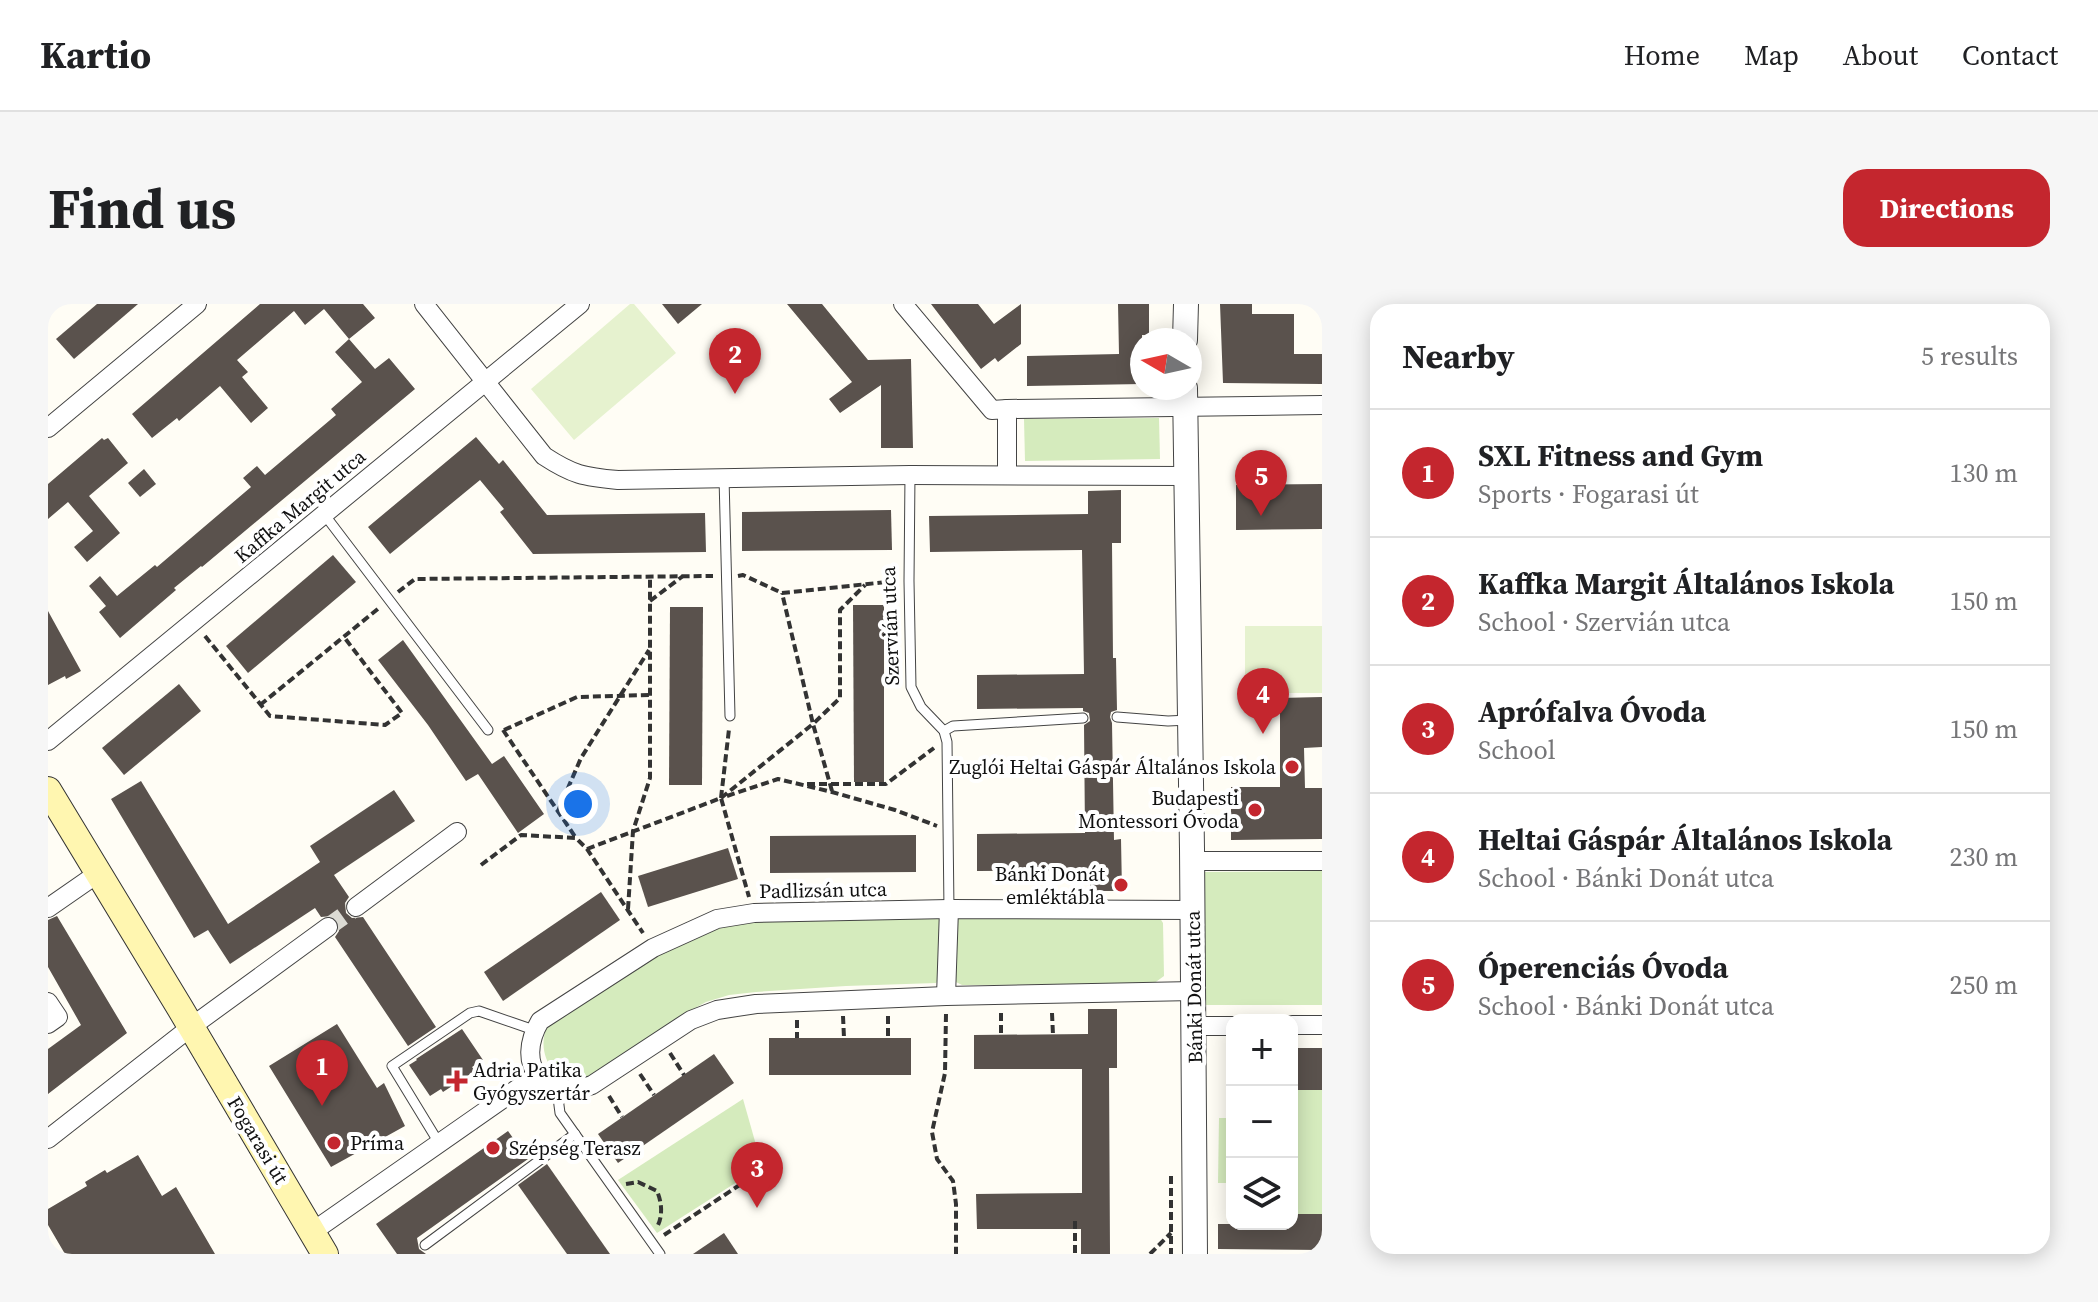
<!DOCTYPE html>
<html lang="en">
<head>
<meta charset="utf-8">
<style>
  :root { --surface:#fff; --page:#f6f6f6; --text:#202124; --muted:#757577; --line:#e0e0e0; --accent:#c4262e }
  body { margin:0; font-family:"Source Serif 4",serif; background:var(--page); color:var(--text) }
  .controls { position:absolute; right:24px; bottom:24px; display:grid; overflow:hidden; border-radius:16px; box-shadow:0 4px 20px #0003 }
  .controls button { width:72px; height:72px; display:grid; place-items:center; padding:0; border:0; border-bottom:2px solid var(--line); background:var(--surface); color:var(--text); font:40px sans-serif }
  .compass { position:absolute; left:1082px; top:24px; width:72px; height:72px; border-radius:50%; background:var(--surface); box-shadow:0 4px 20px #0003; rotate:279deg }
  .you { position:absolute; left:530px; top:500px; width:28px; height:28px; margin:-20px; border:6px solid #fff; border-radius:50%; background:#1a73e8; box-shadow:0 0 0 12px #1a73e833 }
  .badge { display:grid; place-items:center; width:52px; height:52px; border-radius:50%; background:var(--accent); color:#fff; font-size:26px; font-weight:700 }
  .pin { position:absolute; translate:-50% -66px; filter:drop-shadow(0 2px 4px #0008) }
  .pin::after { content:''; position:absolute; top:42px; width:28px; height:24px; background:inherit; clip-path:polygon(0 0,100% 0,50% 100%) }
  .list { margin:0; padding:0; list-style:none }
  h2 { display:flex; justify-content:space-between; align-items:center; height:104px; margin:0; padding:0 32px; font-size:34px }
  h2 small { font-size:26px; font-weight:400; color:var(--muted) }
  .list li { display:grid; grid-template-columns:52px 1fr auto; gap:24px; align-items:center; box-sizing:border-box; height:128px; padding:0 32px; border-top:2px solid var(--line) }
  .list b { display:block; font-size:30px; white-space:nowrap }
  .list p { margin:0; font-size:26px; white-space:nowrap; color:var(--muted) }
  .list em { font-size:26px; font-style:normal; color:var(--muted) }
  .icon { flex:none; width:44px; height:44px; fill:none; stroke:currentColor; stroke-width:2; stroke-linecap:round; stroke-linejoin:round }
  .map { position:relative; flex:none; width:1274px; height:950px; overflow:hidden; border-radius:24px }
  header { display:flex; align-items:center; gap:48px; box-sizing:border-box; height:112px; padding:0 40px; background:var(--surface); border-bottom:2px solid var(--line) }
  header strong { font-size:38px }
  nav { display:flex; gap:44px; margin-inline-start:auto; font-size:28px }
  .intro { display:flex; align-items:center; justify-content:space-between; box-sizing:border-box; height:192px; padding:0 48px }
  h1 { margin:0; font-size:56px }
  .button { padding:20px 36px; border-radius:24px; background:var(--accent); color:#fff; font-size:28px; font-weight:700 }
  main { display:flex; gap:48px; padding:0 48px }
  aside { flex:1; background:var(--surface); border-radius:24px; box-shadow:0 4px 20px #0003 }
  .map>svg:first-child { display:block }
</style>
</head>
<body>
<header>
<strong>Kartio</strong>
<nav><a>Home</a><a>Map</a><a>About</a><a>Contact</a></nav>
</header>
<div class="intro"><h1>Find us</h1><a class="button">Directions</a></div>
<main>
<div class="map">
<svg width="1274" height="950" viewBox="0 0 1274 950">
  <rect width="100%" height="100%" fill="#fffdf5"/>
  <!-- green -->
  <g fill="#d5ebbd">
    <path d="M1111,114L1112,155L977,157L976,115Z"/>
    <path d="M1274,567V701H1157L1155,568Z"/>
    <path d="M1110,611L1115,619L1116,672L1105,680L914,681L908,678L906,669L909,614Z"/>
    <path d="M887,612L893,617L894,669L888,679L798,682L708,688L681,691L658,698L638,709L545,773C511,787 486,754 499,722L582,661L676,619Z"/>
    <rect x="1244" y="786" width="30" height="124"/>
    <path d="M695,795L714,862L609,929L570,876Z"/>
    <path d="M1171,814H1184V879H1170Z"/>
  </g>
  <!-- pitch -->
  <g fill="#e6f2cf">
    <path d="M582,0H586L628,49L526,136L483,85Z"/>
    <rect x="1197" y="322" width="77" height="67"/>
  </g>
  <!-- building -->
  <g fill="#5a524d">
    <path d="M49,0H90L26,55L8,35Z"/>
    <path d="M212,0H315L327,14L301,35L276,5L257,21L246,7L189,56L200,68L194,73L220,104L203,119L172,82L131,117L129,114L104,134L84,110Z"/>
    <path d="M614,0H654L630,20Z"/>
    <path d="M739,0H774L820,56L863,55L865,144H833V81L792,109L781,95L804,78Z"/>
    <path d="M883,0H930L946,20L973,0V40L950,58L947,54L933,65Z"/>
    <path d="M1070,0H1101V31H1094V80L979,82V52L1071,50Z"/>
    <path d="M1172,0H1204V10H1246V50H1274V80L1175,79Z"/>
    <path d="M301,35L327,65L341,54L367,85L154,263L153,262L126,284L128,286L72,334L51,308L58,302L41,282L52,272L69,292L107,261L109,263L203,183L195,174L209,162L217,171L288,111L283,105L314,78L287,48Z"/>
    <path d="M428,133L451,160L455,156L499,211L657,209L658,248L485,250L452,208L456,205L432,176L342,250L320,223Z"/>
    <path d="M54,134L56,136L60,134L80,159L41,192L72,229L39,258L26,243L45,227L20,198L0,215V180Z"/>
    <path d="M96,165L108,180L92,193L80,179Z"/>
    <path d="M1274,180V225L1188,226V181Z"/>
    <path d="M1073,186V239H1064L1065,354H1068L1069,406L1063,408L1062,413L1064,419L1066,536L1073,535L1074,587H1042V566L929,567V530L1037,529L1036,421L1042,417L1041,409L1035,407V404L929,405V371L1036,370L1034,246L882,248L881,212L1040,210V187Z"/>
    <path d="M843,206L844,246L694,247V208Z"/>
    <path d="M285,251L308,278L200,369L178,342Z"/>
    <path d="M805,301H836V478H806Z"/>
    <path d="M622,303H655L654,481H621Z"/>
    <path d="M0,307L33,367L18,375L17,372L0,381Z"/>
    <path d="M355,336L444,460L456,452L496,510L470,529L430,470L418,477L380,421L330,356Z"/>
    <path d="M131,380L153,407L76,471L54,444Z"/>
    <path d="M1274,393V443L1256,444L1257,484H1274V535L1183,536V483H1232V394Z"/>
    <path d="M93,477L180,620L272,558L262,542L346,486L367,517L286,571L301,593L297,599L298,609L304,614L315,613L388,723L360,742L287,633L291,627L290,617L284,612L273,613L267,604L182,660L160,626L146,634L63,495Z"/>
    <path d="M868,531V568L722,569V532Z"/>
    <path d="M680,544L690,575L600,603L590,572Z"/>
    <path d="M553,588L572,616L455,697L436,668Z"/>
    <path d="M9,612L79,729L0,790V745L33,721L0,663V616Z"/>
    <path d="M1040,705H1069V764H1061L1062,950H1033V925H929L928,890L1034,889V765H926V731L1040,730Z"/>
    <path d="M289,720L329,784L336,779L357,822L283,863L221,762Z"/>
    <path d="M414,725L435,756L424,763L427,767L395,788L393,785L382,792L361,761L369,756L368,755Z"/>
    <rect x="721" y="734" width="142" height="37"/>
    <rect x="1244" y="744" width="30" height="42"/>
    <path d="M666,750L686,779L570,859L550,830Z"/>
    <path d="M460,827L480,855L369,934L371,945L378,950H349L328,920Z"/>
    <path d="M90,851L114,892L128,883L167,950H17L0,921V905L39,882L37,878L57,866L59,869Z"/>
    <path d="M499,860L562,950H519L470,881Z"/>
    <path d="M1244,910H1274V946L1170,945V920H1244Z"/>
    <path d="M676,929L690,950H645Z"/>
  </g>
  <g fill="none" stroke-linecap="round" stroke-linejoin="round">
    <!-- minor-tunnel -->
    <path stroke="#dbdad3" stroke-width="18" stroke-dasharray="18 9" stroke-linecap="butt" d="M280,623L308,603"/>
    <defs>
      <g id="service">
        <path d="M862,171L861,277L863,383L873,403L896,427L899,438L901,605"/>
        <path d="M676,173L682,412"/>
        <path d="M276,210L440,426"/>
        <path d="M1069,413L1120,417L1141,416"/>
        <path d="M896,427L905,422L1035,414"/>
        <path d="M509,786L512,809L612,950"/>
        <path d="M391,839L344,762L422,709L431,707L486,726"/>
        <path d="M377,941L527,830"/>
      </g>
      <g id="minor">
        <path d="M376,0L496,152C525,171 536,173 570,176L862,171L1138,172"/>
        <path d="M855,0L944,106L959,105V171"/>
        <path d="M959,105L1274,101"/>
        <path d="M0,124L149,0"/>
        <path d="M0,437L532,0"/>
        <path d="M1144,557H1274"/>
        <path d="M308,603L409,528"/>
        <path d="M0,604L49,570"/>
        <path d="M1145,606L901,605L706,609L669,615L605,644L492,717C466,761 495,798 544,781L643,716L669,706L708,700L898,692L1146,687"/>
        <path d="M898,692L901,605"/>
        <path d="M0,698L10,713L0,720"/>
        <path d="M1244,721H1274"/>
        <path d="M1146,722H1184"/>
        <path d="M0,835L143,723L280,623"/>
        <path d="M264,928L489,771"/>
      </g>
      <g id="tertiary">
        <path d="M1137,36L1138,0"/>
        <path d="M1137,84L1144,545L1147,950"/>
      </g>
      <path id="secondary" d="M0,486L132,704L277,950"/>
    </defs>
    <!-- service casing -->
    <use href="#service" stroke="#444" stroke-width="11"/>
    <!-- minor casing -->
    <use href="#minor" stroke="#444" stroke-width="20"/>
    <!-- tertiary casing -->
    <use href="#tertiary" stroke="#444" stroke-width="26"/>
    <!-- secondary casing -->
    <use href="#secondary" stroke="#333" stroke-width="28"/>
    <!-- path -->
    <g stroke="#333" stroke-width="4" stroke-dasharray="8 4" stroke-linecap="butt">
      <path d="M690,272L695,271L734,289L848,277"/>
      <path d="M350,288L367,275L665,272"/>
      <path d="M602,297L635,272"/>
      <path d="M157,332L222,412L337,421L354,409L296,333"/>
      <path d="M212,401L331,304"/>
      <path d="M455,426L528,534"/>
      <path d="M456,426L529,393L602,391"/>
      <path d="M759,480H838L886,444"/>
      <path d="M784,487L765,420L792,394V306L817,281"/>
      <path d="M679,492L730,475L784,488L847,506L889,522"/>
      <path d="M673,494L765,420L734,289"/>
      <path d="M673,494L681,425"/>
      <path d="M510,507L533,454L601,346"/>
      <path d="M539,545L673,494L701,593"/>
      <path d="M433,561L473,531L528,534L539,545L595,629"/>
      <path d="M580,605L585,527L602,474V272"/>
      <path d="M953,709V731"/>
      <path d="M1004,709L1005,731"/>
      <path d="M898,710L897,769L884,828L889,855L905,877L908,900V950"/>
      <path d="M795,712L796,734"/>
      <path d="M840,712V734"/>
      <path d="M749,716V734"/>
      <path d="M622,749L636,771"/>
      <path d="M592,770L606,791"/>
      <path d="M561,792L574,813"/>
      <path d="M1123,872V950"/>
      <path d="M578,880L590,878L609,887C614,899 615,912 609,923"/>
      <path d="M1027,917V950"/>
      <path d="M616,931L725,859"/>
      <path d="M1102,950L1123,929"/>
    </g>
    <!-- service -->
    <use href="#service" stroke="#fff" stroke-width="9"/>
    <!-- minor -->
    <use href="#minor" stroke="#fff" stroke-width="18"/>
    <!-- tertiary -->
    <use href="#tertiary" stroke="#fff" stroke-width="24"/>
    <!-- secondary -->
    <use href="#secondary" stroke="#fff6b0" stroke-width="26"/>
  </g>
  <!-- markers -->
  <g fill="#c4262e" stroke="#fff" stroke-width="3">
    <circle cx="1244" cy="463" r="8"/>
    <circle cx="1207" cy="506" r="8"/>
    <circle cx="1073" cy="581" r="8"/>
    <path d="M405 765h8v8h8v8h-8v8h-8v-8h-8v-8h8z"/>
    <circle cx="286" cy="839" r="8"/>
    <circle cx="445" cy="844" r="8"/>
  </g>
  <g text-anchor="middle" stroke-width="8" stroke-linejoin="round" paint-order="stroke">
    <!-- street labels -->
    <g font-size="20" fill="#111" stroke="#fff">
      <text transform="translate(252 202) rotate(-40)" y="7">Kaffka Margit utca</text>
      <text transform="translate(842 322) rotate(-92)" y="7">Szervián utca</text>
      <text transform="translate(775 586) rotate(-1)" y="7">Padlizsán utca</text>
      <text transform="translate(1146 683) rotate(-91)" y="7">Bánki Donát utca</text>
      <text transform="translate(210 836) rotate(59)" y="7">Fogarasi út</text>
    </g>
    <!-- poi labels -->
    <g font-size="20" fill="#111" stroke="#fff" text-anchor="end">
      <text x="1228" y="470">Zuglói Heltai Gáspár Általános Iskola</text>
      <text x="1191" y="501">Budapesti<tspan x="1191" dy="23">Montessori Óvoda</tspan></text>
      <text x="1057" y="577">Bánki Donát<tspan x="1057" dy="23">emléktábla</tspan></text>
      <text x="425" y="773" text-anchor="start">Adria Patika<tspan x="425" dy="23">Gyógyszertár</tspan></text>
      <text x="302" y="846" text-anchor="start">Príma</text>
      <text x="461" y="851" text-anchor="start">Szépség Terasz</text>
    </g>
  </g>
</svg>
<div class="controls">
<button>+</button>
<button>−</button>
<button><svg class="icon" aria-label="layers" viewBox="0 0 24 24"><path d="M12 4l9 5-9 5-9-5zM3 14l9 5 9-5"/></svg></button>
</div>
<svg class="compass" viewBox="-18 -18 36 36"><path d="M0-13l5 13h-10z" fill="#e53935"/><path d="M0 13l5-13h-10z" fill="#757577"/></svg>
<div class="you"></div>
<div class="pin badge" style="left:274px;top:802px">1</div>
<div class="pin badge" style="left:687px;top:90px">2</div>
<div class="pin badge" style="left:709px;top:904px">3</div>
<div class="pin badge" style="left:1215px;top:430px">4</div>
<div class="pin badge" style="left:1213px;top:212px">5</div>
</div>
<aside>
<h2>Nearby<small>5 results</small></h2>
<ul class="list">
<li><span class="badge">1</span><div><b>SXL Fitness and Gym</b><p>Sports · Fogarasi út</p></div><em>130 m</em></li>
<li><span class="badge">2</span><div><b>Kaffka Margit Általános Iskola</b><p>School · Szervián utca</p></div><em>150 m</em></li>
<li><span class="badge">3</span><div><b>Aprófalva Óvoda</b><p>School</p></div><em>150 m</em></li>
<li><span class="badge">4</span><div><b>Heltai Gáspár Általános Iskola</b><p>School · Bánki Donát utca</p></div><em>230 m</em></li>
<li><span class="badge">5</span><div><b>Óperenciás Óvoda</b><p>School · Bánki Donát utca</p></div><em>250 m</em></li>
</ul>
</aside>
</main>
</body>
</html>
